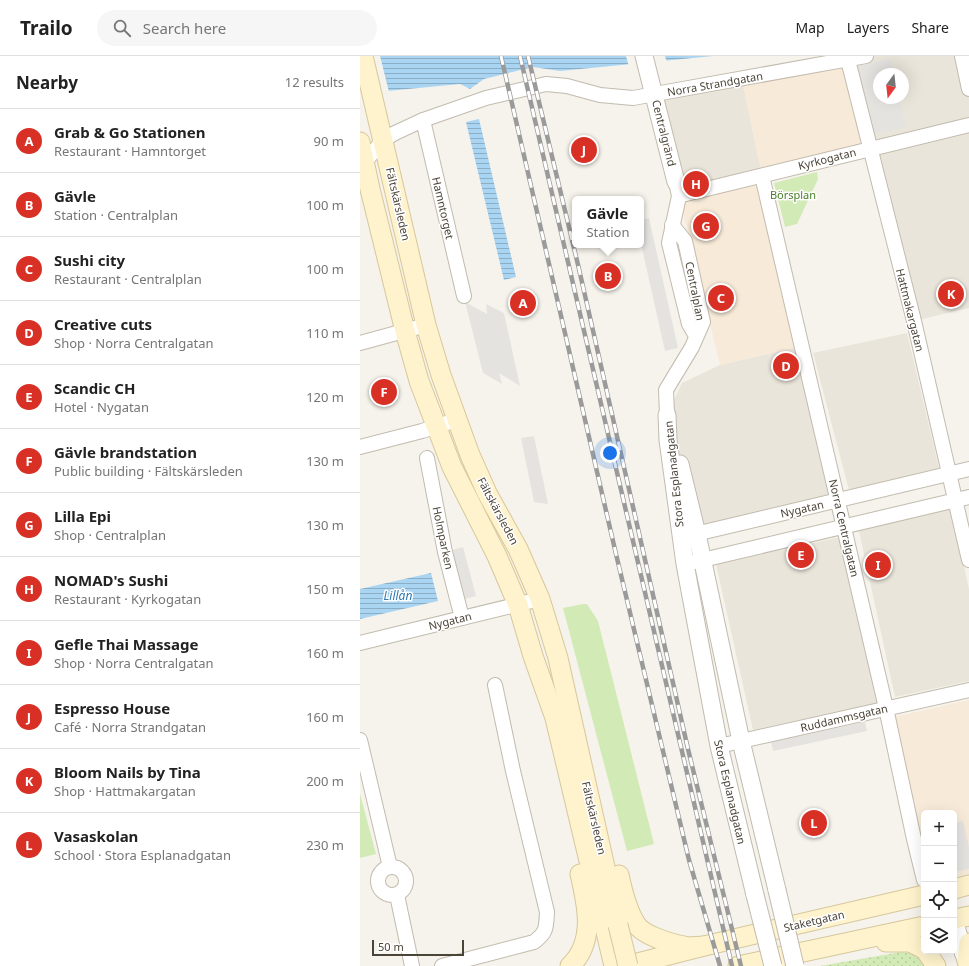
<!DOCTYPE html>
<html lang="en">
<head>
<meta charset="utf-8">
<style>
  :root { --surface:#fff; --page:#f6f6f6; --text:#222; --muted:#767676; --line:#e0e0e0; --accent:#d93025 }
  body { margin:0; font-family:"Noto Sans",sans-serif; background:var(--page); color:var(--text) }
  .controls { position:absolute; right:12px; bottom:12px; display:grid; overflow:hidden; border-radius:6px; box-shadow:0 4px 16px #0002 }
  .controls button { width:36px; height:36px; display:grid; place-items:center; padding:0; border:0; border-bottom:1px solid var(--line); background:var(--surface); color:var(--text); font:20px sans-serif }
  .compass { position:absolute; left:513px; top:12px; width:36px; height:36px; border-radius:50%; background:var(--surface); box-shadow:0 4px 16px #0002; rotate:195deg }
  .scale { position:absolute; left:12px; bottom:10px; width:92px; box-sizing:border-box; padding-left:4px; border:2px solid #4b4439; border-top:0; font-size:11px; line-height:14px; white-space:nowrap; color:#4b4439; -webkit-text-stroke:3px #fff; paint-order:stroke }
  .you { position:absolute; left:250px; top:397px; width:14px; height:14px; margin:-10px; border:3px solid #fff; border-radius:50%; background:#1a73e8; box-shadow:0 0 0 6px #1a73e833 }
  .badge { display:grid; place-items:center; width:26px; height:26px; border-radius:50%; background:var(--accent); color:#fff; font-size:13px; font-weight:700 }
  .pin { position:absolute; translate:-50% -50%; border:2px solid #fff; box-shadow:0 1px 4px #0006 }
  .popup { position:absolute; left:212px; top:140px; width:72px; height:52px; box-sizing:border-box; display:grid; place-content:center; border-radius:6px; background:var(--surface); filter:drop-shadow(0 1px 3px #0005); font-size:13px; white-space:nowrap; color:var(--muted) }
  .popup b { font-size:15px; color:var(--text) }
  .popup::after { content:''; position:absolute; left:50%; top:100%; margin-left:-8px; border:8px solid transparent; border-top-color:var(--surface) }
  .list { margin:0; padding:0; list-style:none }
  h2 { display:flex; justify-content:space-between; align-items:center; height:52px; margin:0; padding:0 16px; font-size:17px }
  h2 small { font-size:13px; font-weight:400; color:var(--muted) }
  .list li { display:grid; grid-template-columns:26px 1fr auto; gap:12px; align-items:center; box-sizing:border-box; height:64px; padding:0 16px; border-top:1px solid var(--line) }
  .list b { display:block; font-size:15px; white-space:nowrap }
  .list p { margin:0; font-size:13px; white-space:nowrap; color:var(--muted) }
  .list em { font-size:13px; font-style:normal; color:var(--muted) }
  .icon { flex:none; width:22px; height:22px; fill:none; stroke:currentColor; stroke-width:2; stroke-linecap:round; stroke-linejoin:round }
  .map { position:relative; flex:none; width:609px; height:910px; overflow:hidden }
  header { display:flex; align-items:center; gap:24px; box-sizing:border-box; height:56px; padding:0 20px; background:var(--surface); border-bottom:1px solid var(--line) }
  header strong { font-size:19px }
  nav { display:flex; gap:22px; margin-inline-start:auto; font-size:14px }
  .search { width:280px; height:36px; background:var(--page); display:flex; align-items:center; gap:10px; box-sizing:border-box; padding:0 14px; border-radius:22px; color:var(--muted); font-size:15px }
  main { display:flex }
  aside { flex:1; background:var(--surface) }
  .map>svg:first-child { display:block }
</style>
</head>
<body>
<header>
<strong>Trailo</strong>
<div class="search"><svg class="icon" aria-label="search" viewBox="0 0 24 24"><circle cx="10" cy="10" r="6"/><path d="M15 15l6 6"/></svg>Search here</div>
<nav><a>Map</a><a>Layers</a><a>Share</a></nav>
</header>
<main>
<aside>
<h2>Nearby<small>12 results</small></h2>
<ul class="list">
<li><span class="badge">A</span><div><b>Grab &amp; Go Stationen</b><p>Restaurant · Hamntorget</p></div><em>90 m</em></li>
<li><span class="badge">B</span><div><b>Gävle</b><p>Station · Centralplan</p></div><em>100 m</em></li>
<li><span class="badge">C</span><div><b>Sushi city</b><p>Restaurant · Centralplan</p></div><em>100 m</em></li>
<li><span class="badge">D</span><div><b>Creative cuts</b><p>Shop · Norra Centralgatan</p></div><em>110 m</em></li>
<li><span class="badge">E</span><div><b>Scandic CH</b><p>Hotel · Nygatan</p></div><em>120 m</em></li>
<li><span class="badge">F</span><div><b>Gävle brandstation</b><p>Public building · Fältskärsleden</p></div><em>130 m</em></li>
<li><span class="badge">G</span><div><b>Lilla Epi</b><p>Shop · Centralplan</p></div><em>130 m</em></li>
<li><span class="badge">H</span><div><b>NOMAD's Sushi</b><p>Restaurant · Kyrkogatan</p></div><em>150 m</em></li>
<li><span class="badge">I</span><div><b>Gefle Thai Massage</b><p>Shop · Norra Centralgatan</p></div><em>160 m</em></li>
<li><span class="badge">J</span><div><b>Espresso House</b><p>Café · Norra Strandgatan</p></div><em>160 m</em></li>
<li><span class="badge">K</span><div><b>Bloom Nails by Tina</b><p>Shop · Hattmakargatan</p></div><em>200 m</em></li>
<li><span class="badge">L</span><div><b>Vasaskolan</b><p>School · Stora Esplanadgatan</p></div><em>230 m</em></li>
</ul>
</aside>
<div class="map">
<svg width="609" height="910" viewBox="0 0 609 910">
  <defs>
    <pattern id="grass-dots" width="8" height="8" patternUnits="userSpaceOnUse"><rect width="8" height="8" fill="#d2eab5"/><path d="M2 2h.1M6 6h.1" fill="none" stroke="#b6ca9c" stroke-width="1.8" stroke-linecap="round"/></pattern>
    <pattern id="water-rules" width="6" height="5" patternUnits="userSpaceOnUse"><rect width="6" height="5" fill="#a9d4f2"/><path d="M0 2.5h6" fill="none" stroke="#8caec5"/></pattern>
  </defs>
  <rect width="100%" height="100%" fill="#f6f3ec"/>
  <!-- residential -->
  <g fill="#eae5da" fill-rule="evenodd">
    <path d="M506,0H609V252L554,265L488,4ZM519,18H543V42H519Z"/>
    <path d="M382,23L402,120L326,138L294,38Z"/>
    <path d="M547,277L579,412L489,434L453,297Z"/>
    <path d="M442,290L478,444L321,482L307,359L322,327L360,309Z"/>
    <path d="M591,452L609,533V625L535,641L499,475Z"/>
    <path d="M481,481L517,647L393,674L356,508Z"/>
  </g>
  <!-- commercial -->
  <g fill="#f7ead8">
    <path d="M488,4L510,92L402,120L442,290L360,309L319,140L402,120L382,23Z"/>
    <path d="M609,644V818L594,821V757H564V795L534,661Z"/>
  </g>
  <!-- grass -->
  <path fill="url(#grass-dots)" d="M541,896C552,897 559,901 565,910H460Z"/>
  <!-- green -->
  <g fill="#d2eab5">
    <path d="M457,116L458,123L437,168L425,171L414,127Z"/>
    <path d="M223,548H227L238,565L294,788L267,795L203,552Z"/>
    <path d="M0,738L16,798L0,802Z"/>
  </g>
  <!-- parking -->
  <g fill="#e5e3e0">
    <path d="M531,3L534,18H519V42H539L546,71L507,79L491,11Z"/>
    <path d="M289,162L318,292L305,295L281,188V164Z"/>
    <path d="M105,246L127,258L126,248L144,257L160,330L139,317L142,328L123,317Z"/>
    <path d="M174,380L188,448L174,446L161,382Z"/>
    <path d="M103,491L116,540L98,545L85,496Z"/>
    <path d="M505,666L507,675L413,695L411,686Z"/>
    <path d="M603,765L609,791V813L594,816V767Z"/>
  </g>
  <!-- water -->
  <g fill="url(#water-rules)">
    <path d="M0,0H353L200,15L173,11L124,23L110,33L100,28L27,35Z"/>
    <path d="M119,63L156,221L144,224L106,66Z"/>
    <path d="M71,517L78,545L0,563V533Z"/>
  </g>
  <!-- pier -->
  <g fill="#f6f3ec">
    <path d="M0,0H20L29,36L0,39Z"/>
    <path d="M266,0H305L307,7L269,11Z"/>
  </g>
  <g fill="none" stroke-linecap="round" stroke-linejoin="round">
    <defs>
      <g id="minor">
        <path d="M602,0L609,33"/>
        <path d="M488,4L554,265L609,504"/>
        <path d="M63,64L104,240"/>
        <path d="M0,107L5,106L23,84L35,77L63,64L126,42L186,28L207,30L240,39L273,42L506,0"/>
        <path d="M402,120L526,652L554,783L564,824"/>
        <path d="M316,126L319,140L309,187L329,268L336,280"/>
        <path d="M326,138L609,69"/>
        <path d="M0,287L66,269"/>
        <path d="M307,359L306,334L332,291L343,266L325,185L312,169"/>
        <path d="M0,391L62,375L96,364"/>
        <path d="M67,402L85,496L102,562"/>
        <path d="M327,480L609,413"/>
        <path d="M334,506L609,441"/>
        <path d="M0,587L180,543"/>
        <path d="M0,684L30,811"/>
        <path d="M359,690L609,634"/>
        <circle cx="32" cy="825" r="14"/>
        <path d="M37,839L52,910"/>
        <path d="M82,910L174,886C187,876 186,872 187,856L153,715L135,629"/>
      </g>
      <g id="tertiary">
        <path d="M284,0L316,126"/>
        <path d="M307,359L308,384L325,508L359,690L395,839"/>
        <path d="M320,408L337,478L381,685L417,834"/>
        <path d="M594,863L603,896L607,906"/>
      </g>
      <g id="secondary">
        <path d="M3,0L66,269L81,319L110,399L127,437L158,493L180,543L198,602L258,869"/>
        <path d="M0,86L10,133L45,275L59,325L92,411L137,500L158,549L173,600L195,662L254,910"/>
        <path d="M259,819C262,833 268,856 276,868C283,880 315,889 329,891C334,891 339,890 344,890"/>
        <path d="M594,833L609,829"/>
        <path d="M594,863L609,860"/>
        <path d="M526,886H550L564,893"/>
        <path d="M566,895L576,910"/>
        <path d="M607,905L609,887"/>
        <path d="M210,910C236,886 227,848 220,818"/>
        <path d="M266,910L344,890L564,839"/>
        <path d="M378,910L564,870"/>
      </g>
    </defs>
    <!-- minor casing -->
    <use href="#minor" stroke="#c2bbae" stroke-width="16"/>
    <!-- tertiary casing -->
    <use href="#tertiary" stroke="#c2bbae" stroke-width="19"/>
    <!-- secondary casing -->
    <use href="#secondary" stroke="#d6c79b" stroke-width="21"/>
    <!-- minor -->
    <use href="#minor" stroke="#fff" stroke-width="14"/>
    <!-- tertiary -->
    <use href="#tertiary" stroke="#fff" stroke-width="17"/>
    <!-- secondary -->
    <use href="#secondary" stroke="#fff3cd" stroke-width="19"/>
    <defs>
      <g id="rail">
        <path d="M141,0L256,498L329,804L360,910"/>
        <path d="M160,0L372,910"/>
        <path d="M168,0L219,213L328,693L381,910"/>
      </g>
    </defs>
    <!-- rail casing -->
    <use href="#rail" stroke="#9a9a9a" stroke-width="4.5"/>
    <!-- rail -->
    <use href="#rail" stroke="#fff" stroke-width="3" stroke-dasharray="9" stroke-linecap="butt"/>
    <defs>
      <g id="tertiary-bridge">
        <path d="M417,834L435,910"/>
        <path d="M395,839L413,910"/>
      </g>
      <path id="secondary-bridge" d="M258,869L268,910"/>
    </defs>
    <!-- tertiary-bridge casing -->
    <use href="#tertiary-bridge" stroke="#c2bbae" stroke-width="19" stroke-linecap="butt"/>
    <!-- secondary-bridge casing -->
    <use href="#secondary-bridge" stroke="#d6c79b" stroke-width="21" stroke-linecap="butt"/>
    <!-- tertiary-bridge -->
    <use href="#tertiary-bridge" stroke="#fff" stroke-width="17"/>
    <!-- secondary-bridge -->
    <use href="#secondary-bridge" stroke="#fff3cd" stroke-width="19"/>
  </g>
  <g text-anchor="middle" stroke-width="3" stroke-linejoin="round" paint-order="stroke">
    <!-- street labels -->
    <g font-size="11" fill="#4b4439" stroke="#fff">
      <text transform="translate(355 28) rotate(-10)" y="4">Norra Strandgatan</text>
      <text transform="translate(304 77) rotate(76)" y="4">Centralgränd</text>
      <text transform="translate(467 103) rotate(-14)" y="4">Kyrkogatan</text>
      <text transform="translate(38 148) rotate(77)" y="4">Fältskärsleden</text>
      <text transform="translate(83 152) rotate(77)" y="4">Hamntorget</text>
      <text transform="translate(335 235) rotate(79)" y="4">Centralplan</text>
      <text transform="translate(550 254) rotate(76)" y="4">Hattmakargatan</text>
      <text transform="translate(314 418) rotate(-96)" y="4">Stora Esplanadgatan</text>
      <text transform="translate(442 453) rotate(-13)" y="4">Nygatan</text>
      <text transform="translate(138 455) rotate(62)" y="4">Fältskärsleden</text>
      <text transform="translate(484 472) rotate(77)" y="4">Norra Centralgatan</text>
      <text transform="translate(83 482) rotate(78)" y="4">Holmparken</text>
      <text transform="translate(90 565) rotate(-14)" y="4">Nygatan</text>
      <text transform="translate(484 662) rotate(-13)" y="4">Ruddammsgatan</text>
      <text transform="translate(370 736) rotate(77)" y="4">Stora Esplanadgatan</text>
      <text transform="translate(234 762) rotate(77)" y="4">Fältskärsleden</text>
      <text transform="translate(454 865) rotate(-13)" y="4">Staketgatan</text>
    </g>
    <!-- park labels -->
    <g font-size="11" fill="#4a7f2a" stroke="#fff">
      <text x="433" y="143">Börsplan</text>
    </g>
    <!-- water labels -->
    <g font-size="12" font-style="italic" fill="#2e7ab2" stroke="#fff">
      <text x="38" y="544">Lillån</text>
    </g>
  </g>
</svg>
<div class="controls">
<button>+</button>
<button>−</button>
<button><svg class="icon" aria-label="locate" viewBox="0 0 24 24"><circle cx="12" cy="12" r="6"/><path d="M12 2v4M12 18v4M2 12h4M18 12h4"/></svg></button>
<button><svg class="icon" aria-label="layers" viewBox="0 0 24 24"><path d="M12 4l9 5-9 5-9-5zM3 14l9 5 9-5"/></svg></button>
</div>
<svg class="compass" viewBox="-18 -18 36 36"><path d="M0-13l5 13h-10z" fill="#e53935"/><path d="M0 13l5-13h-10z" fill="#767676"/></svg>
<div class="scale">50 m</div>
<div class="you"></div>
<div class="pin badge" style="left:163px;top:247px">A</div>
<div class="pin badge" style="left:248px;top:220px">B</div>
<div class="popup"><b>Gävle</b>Station</div>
<div class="pin badge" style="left:361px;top:242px">C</div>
<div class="pin badge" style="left:426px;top:310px">D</div>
<div class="pin badge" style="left:441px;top:499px">E</div>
<div class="pin badge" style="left:24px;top:336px">F</div>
<div class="pin badge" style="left:346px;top:170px">G</div>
<div class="pin badge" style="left:336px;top:128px">H</div>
<div class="pin badge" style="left:518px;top:509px">I</div>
<div class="pin badge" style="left:224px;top:94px">J</div>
<div class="pin badge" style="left:591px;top:238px">K</div>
<div class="pin badge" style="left:454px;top:767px">L</div>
</div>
</main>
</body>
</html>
